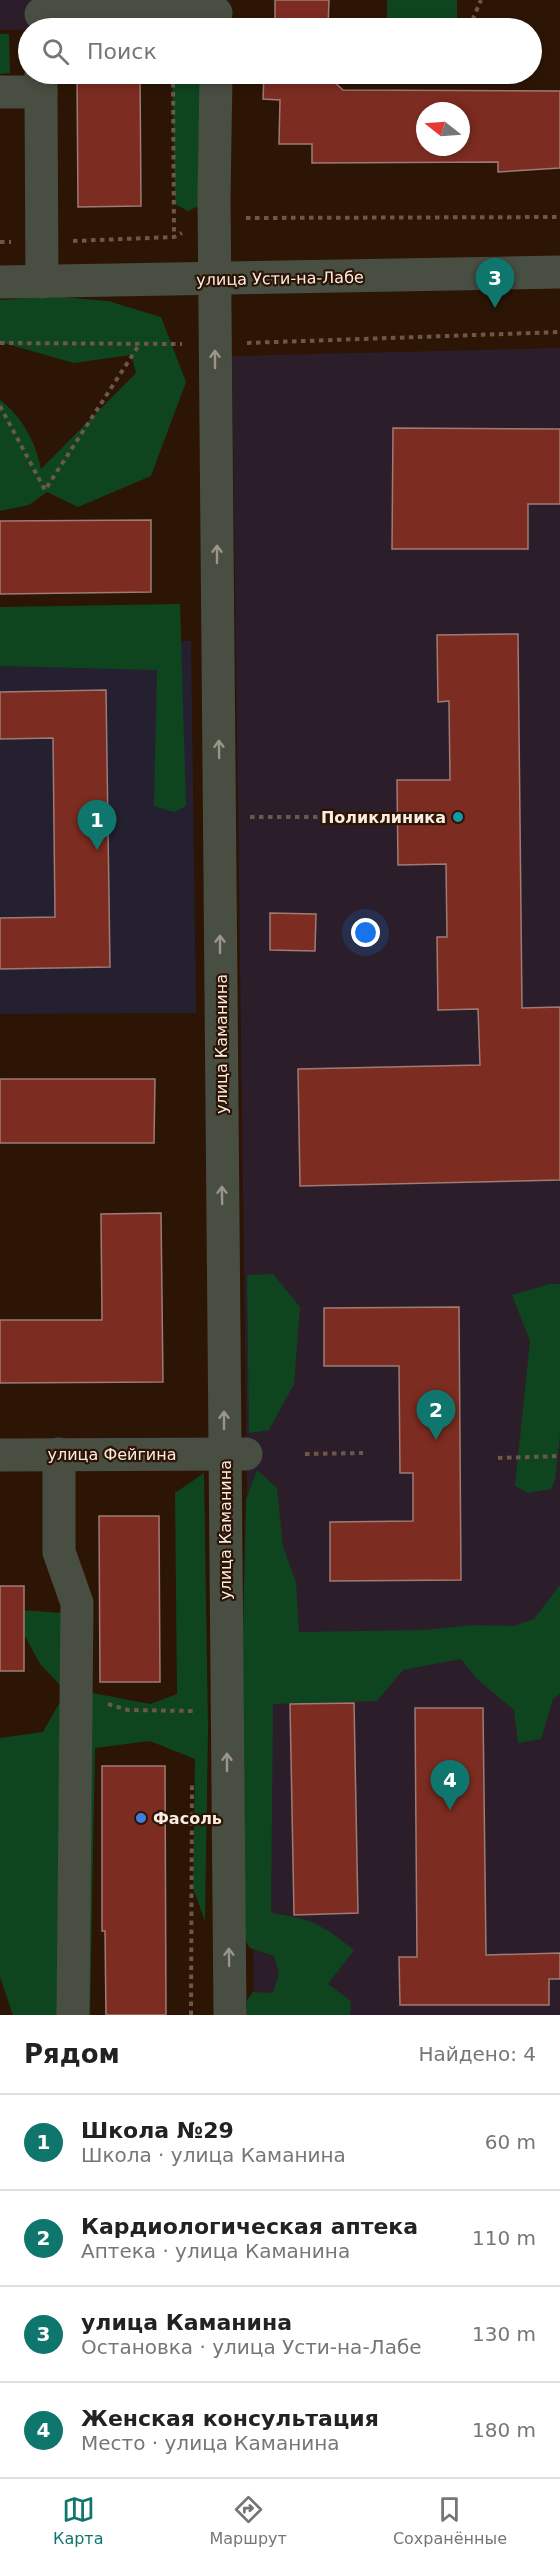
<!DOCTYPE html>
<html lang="ru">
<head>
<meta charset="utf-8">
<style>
  :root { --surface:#fff; --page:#f6f6f6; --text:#222; --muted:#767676; --line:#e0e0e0; --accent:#0f766e }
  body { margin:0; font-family:"DejaVu Sans",sans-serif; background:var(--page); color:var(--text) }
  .compass { position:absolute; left:416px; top:102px; width:54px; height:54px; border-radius:50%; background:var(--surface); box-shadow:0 3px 9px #0003; rotate:287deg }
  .you { position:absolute; left:366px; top:933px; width:21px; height:21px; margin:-15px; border:4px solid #fff; border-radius:50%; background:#1a73e8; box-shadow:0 0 0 9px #1a73e833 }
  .badge { display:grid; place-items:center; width:39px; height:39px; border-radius:50%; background:var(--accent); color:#fff; font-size:20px; font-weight:700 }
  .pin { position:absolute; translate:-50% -50px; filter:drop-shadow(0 2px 3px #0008) }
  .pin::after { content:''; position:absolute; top:32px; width:21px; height:18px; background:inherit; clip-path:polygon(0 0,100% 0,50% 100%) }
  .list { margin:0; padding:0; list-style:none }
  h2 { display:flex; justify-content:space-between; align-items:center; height:78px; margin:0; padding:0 24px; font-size:26px }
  h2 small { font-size:20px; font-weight:400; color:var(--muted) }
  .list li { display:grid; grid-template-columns:39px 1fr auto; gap:18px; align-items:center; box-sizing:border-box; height:96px; padding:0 24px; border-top:2px solid var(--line) }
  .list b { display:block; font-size:22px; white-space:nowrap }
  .list p { margin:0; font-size:20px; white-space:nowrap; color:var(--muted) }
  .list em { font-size:20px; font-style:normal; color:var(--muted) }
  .icon { flex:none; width:33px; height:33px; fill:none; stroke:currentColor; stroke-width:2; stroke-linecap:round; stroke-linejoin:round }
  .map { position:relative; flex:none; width:560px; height:2015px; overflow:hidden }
  .search { position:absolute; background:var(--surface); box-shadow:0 3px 9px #0003; left:18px; right:18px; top:18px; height:66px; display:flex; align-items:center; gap:15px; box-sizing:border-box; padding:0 21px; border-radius:33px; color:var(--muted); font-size:22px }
  .sheet { height:462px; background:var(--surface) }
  nav { display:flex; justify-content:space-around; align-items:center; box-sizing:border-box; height:84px; border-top:2px solid var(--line); background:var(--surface); font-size:16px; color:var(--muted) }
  nav a { display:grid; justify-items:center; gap:3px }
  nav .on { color:var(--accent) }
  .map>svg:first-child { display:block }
</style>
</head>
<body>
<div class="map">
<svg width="560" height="2015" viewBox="0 0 560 2015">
  <rect width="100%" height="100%" fill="#2c1505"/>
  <!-- education -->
  <path fill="#242030" d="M191,641L196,1013L0,1014V642Z"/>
  <!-- medical -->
  <g fill="#2b1e2a">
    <path d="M0,0H162V28L0,30Z"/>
    <path d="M560,348V2015H254L232,356Z"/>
  </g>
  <!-- green -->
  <g fill="#0e451f">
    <rect x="387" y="0" width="70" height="24"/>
    <path d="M0,34H9L10,73L0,74Z"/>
    <path d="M172,74H205L201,205L188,211L175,204Z"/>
    <path d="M50,296L108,301L161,317L186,382L151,476L78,507L47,492L29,505L0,511V400C22,417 36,442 41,469L136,373L131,355L74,363L0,342V300Z"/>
    <path d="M180,604L186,806L174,812L154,806L157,670L0,666V607Z"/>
    <path d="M273,1274L300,1307L294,1384L269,1430L249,1433L247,1275Z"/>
    <path d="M550,1284H560V1434L555,1480L551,1489L528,1493L515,1486L530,1341L512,1295Z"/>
    <path d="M257,1470L277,1488L283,1547L296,1582L299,1632L424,1630L474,1625L514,1626L534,1619L560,1585V1694L553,1699L541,1739L518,1743L514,1710L477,1679L461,1659L403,1670L377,1701L273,1704L271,1913C310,1918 323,1925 354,1950L328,1984L351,2001L350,2015H246L247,2000L253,1992L273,1993L279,1973L274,1956L250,1948L236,1927L246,1499Z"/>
    <path d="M204,1473L208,1728L205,1921L193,1888L195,1759L150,1741L95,1748L90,2015H13L0,1977V1738L43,1732L66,1691L40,1664L24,1634L0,1606L8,1609L75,1614L82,1691L150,1704L177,1694L175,1493Z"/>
  </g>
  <!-- building -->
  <g fill="#7c2c21" stroke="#9f7b75" stroke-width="1.5" fill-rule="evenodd">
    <path d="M275,0H329L328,28H275Z"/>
    <path d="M77,74H140L141,206L78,207Z"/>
    <path d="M264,74H326L343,90L560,91V168L498,172V162L312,163V144H279L280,100L263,99ZM425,111H461V147H425Z"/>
    <path d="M393,428L560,429V504H528V549H392Z"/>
    <path d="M151,520V592L0,594V521Z"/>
    <path d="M518,634L522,1008L560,1007V1180L300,1186L298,1069L480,1065L478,1009L438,1010L437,937H447L446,864L398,865L397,780H450L449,701L438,702L437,635Z"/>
    <path d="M106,690L110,967L0,969V918L55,917L53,738L0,739V692Z"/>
    <path d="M270,913L316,914L315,951L270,950Z"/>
    <path d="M0,1079H155L154,1143H0Z"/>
    <path d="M161,1213L163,1382L0,1383V1320H102L101,1214Z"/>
    <path d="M459,1307L461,1580L330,1581V1522L413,1521V1473H400L399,1366H324V1308Z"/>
    <path d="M99,1516H159L160,1682H100Z"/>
    <rect x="0" y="1586" width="24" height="85"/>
    <path d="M354,1703L358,1913L294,1915L290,1704Z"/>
    <path d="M415,1708H483L486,1955L560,1953V1979H549V2005H400L399,1957H417Z"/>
    <path d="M102,1766H165L166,2015H106L105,1931H102Z"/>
  </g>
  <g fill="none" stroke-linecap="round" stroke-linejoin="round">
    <!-- path -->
    <g stroke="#6d5749" stroke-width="4" stroke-dasharray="4.5 4.5" stroke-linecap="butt">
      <path d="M469,28L481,0"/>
      <path d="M173,74L174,237"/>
      <path d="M246,218L560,217"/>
      <path d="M73,241L174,237L182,233"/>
      <path d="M0,242H11"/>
      <path d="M0,343L182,344"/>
      <path d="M247,343L560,332"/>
      <path d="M0,406L45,490L139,345"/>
      <path d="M250,817H370"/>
      <path d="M305,1454L363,1453"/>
      <path d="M498,1458L560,1456"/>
      <path d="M108,1704L128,1710L193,1711"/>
      <path d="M191,2015L192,1784"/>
    </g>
    <!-- minor -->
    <g stroke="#494e42" stroke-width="33">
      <path d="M41,14L216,13"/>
      <path d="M216,74L214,198L230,2015"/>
      <path d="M0,92H41V74"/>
      <path d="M41,92L42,282"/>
      <path d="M0,282L560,272"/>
      <path d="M59,1454V1552L77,1603L73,2015"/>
      <path d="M0,1455L246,1454"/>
    </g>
  </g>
  <!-- one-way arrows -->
  <defs><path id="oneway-shaft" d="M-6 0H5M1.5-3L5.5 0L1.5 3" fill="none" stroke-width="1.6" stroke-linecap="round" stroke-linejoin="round" transform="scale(1.5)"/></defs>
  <g stroke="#9a958a">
    <use href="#oneway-shaft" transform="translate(215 359) rotate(-90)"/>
    <use href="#oneway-shaft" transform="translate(217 554) rotate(-90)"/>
    <use href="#oneway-shaft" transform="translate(219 749) rotate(-91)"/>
    <use href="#oneway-shaft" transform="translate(220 944) rotate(-90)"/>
    <use href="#oneway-shaft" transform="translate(222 1195) rotate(-91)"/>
    <use href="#oneway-shaft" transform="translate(224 1420) rotate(-90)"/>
    <use href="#oneway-shaft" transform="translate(227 1762) rotate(-90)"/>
    <use href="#oneway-shaft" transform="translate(229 1957) rotate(-91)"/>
  </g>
  <!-- markers -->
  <circle fill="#0f9aa8" stroke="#2c1505" stroke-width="2" cx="458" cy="817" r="6"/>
  <circle fill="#3f7fe0" stroke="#2c1505" stroke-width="2" cx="141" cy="1818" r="6"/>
  <g text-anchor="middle" stroke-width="4.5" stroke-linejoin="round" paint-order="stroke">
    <!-- street labels -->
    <g font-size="16" fill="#fcebe1" stroke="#2c1505">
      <text transform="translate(280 278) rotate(-1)" y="6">улица Усти-на-Лабе</text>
      <text transform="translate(221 1044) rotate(-90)" y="6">улица Каманина</text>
      <text x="112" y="1460">улица Фейгина</text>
      <text transform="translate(225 1530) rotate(-90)" y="6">улица Каманина</text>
    </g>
    <!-- poi labels -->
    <g font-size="16" font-weight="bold" fill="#fcebe1" stroke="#2c1505" text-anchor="end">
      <text x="446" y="823">Поликлиника</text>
      <text x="153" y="1824" text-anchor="start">Фасоль</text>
    </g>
  </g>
</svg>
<svg class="compass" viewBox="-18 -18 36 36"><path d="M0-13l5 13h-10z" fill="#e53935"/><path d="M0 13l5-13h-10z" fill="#767676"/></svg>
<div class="you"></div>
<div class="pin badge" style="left:97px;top:850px">1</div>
<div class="pin badge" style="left:436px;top:1440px">2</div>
<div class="pin badge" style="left:495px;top:308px">3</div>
<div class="pin badge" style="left:450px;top:1810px">4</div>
<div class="search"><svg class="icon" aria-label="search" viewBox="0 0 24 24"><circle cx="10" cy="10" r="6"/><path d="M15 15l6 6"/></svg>Поиск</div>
</div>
<section class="sheet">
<h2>Рядом<small>Найдено: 4</small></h2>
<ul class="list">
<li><span class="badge">1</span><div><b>Школа №29</b><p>Школа · улица Каманина</p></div><em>60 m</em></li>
<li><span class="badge">2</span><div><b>Кардиологическая аптека</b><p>Аптека · улица Каманина</p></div><em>110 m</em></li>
<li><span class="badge">3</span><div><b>улица Каманина</b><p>Остановка · улица Усти-на-Лабе</p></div><em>130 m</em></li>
<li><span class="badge">4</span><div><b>Женская консультация</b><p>Место · улица Каманина</p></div><em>180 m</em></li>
</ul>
</section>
<nav>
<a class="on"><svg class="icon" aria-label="map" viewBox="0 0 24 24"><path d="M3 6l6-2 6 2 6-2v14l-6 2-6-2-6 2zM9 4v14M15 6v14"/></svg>Карта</a>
<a><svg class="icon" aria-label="directions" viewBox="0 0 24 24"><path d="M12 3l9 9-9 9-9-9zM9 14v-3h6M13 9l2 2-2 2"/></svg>Маршрут</a>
<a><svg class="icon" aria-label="saved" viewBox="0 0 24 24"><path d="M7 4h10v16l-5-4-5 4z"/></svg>Сохранённые</a>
</nav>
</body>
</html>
